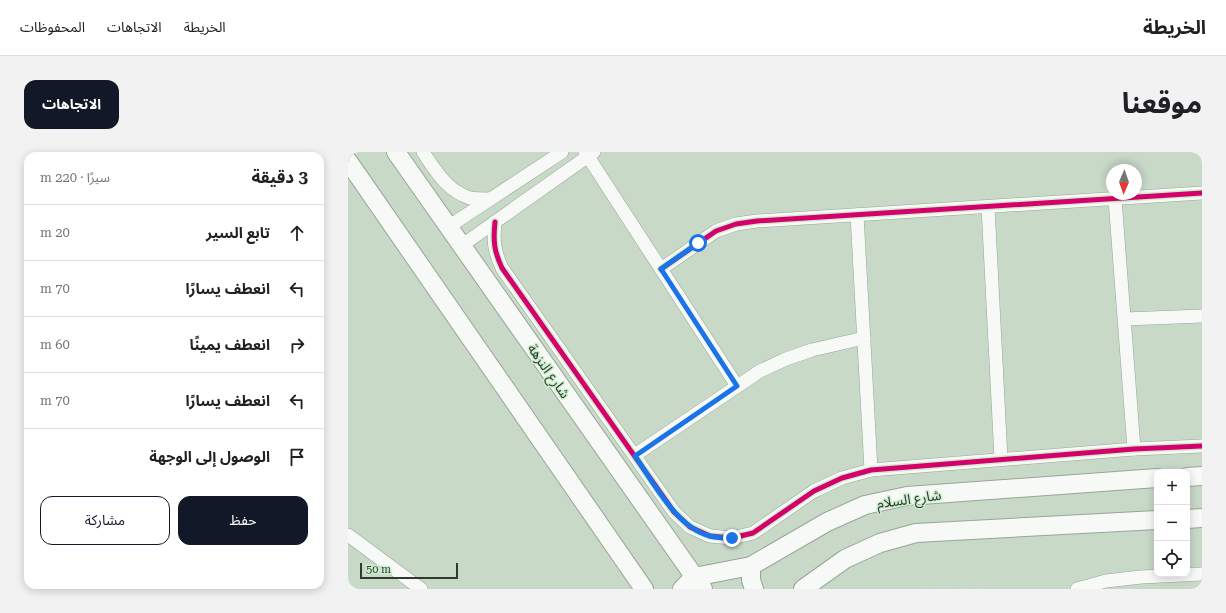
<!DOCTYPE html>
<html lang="ar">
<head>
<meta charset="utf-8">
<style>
  :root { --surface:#fff; --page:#f2f2f2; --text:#202124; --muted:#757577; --line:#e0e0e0; --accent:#111827 }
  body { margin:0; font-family:"Roboto Serif","Noto Sans Arabic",serif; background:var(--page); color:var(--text); direction:rtl }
  .controls { position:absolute; right:12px; bottom:12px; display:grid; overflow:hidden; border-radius:8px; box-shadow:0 2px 10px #0003 }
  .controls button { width:36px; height:36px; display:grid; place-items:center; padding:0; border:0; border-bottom:1px solid var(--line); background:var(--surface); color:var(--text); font:20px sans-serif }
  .compass { position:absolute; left:758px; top:12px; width:36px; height:36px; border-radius:50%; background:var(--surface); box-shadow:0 2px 10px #0003; rotate:182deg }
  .scale { position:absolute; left:12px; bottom:10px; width:98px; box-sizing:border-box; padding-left:4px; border:2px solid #2e3b2e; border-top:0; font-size:11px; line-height:14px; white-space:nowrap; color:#2e3b2e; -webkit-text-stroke:3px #cdeece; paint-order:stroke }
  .stop { position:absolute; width:12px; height:12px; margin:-9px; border:3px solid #1a73e8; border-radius:50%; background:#fff }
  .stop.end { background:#1a73e8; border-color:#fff; box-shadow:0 1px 4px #0008 }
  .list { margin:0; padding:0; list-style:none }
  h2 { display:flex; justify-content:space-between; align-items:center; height:52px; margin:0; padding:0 16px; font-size:17px }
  h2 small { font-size:13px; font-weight:400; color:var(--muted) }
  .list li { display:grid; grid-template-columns:26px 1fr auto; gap:12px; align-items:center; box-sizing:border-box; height:56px; padding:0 16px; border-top:1px solid var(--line) }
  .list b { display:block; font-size:15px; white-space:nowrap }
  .list em { font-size:13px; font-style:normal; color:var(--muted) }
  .actions { display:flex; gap:8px; padding:12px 16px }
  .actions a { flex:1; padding:9px 0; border:1px solid var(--accent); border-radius:12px; text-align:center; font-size:14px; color:var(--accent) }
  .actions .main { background:var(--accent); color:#fff }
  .icon { flex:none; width:22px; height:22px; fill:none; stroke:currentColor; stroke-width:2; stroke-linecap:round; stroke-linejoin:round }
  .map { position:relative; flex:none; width:854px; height:437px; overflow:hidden; direction:ltr; border-radius:12px }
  header { display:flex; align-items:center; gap:24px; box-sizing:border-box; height:56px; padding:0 20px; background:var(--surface); border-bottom:1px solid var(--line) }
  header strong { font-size:19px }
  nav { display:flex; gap:22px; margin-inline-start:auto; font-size:14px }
  .intro { display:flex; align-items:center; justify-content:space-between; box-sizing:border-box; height:96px; padding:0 24px }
  h1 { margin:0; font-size:28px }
  .button { padding:10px 18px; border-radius:12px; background:var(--accent); color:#fff; font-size:14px; font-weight:700 }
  main { display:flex; gap:24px; padding:0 24px }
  aside { flex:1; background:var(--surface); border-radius:12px; box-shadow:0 2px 10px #0003 }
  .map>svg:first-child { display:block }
</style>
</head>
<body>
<header>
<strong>الخريطة</strong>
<nav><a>الخريطة</a><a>الاتجاهات</a><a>المحفوظات</a></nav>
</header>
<div class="intro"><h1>موقعنا</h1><a class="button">الاتجاهات</a></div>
<main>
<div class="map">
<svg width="854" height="437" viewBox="0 0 854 437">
  <rect width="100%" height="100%" fill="#c8d9c8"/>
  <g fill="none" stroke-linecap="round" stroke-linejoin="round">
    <defs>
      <g id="street">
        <path d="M75,0C88,19 99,39 122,46C128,47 136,47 142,47"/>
        <path d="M237,0L389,234"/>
        <path d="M767,47L786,297"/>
        <path d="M640,55L653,307"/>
        <path d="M509,63L523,318"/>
        <path d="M147,70C145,89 146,99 154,116L326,360L342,375L362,384L384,386L405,381L466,339L494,326L523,318L786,297L854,294"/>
        <path d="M100,75L214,0"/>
        <path d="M113,94L246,0"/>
        <path d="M313,117L368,79L388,72L409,69L854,41"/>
        <path d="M777,167L854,164"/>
        <path d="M287,303L412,219L438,207L464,198L516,186"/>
        <path d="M0,383L73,437"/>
        <path d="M729,437L758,429L793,425L854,422"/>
      </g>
      <g id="secondary">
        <path d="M48,0L355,437"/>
        <path d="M0,9L296,437"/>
        <path d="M839,325L854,324"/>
        <path d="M839,367L854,366"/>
        <path d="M403,414V428L406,437"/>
        <path d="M334,437L346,425L403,414L479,370L517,353L559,344L809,326"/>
        <path d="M455,437L497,407L532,391L568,381L809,368"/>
      </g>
    </defs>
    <!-- street casing -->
    <use href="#street" stroke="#98a598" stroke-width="14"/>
    <!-- secondary casing -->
    <use href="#secondary" stroke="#98a598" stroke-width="20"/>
    <!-- path -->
    <g stroke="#d1d7d1" stroke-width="2.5" stroke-dasharray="2 3" stroke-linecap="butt">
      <path d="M638,0L640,43"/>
      <path d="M77,95L90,86"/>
      <path d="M273,350L320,418V423L312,434L311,432"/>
      <path d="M419,427L434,415"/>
      <path d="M425,437C455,414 484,387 522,378"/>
      <path d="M568,437L577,435L647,432"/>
    </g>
    <!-- street -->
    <use href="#street" stroke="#f7f9f7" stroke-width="13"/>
    <!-- secondary -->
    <use href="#secondary" stroke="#f7f9f7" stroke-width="18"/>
    <defs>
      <g id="cycleway">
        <path d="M147,70C145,89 146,99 154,116L326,360L342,375L362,384L384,386L405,381L466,339L494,326L523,318L786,297L854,294"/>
        <path d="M313,117L368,79L388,72L409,69L854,41"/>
      </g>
    </defs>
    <!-- cycleway casing -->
    <use href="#cycleway" stroke="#cdeece" stroke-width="8"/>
    <!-- cycleway -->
    <use href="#cycleway" stroke="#d6006c" stroke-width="5"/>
  </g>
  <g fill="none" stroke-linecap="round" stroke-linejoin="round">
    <!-- route -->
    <path stroke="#1a73e8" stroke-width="5" d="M350,91L313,117L389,234L287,304C305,330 329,376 362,384C369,386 377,386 384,386"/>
  </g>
  <g text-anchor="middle" stroke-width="3" stroke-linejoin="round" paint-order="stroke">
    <!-- street labels -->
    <g font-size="14" fill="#2e3b2e" stroke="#cdeece">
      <text transform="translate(201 219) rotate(55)" y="5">شارع النزهة</text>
      <text transform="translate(561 347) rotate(-8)" y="5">شارع السلام</text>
    </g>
  </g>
</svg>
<div class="controls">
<button>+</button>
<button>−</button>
<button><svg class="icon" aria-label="locate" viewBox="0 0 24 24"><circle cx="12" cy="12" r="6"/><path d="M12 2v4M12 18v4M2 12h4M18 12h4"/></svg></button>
</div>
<svg class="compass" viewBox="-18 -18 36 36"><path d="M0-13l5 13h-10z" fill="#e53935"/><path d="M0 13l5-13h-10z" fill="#757577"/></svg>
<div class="scale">50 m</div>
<div class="stop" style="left:350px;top:91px"></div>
<div class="stop end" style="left:384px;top:386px"></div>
</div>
<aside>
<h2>3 دقيقة<small>سيرًا · 220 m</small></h2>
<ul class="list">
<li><svg class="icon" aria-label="ahead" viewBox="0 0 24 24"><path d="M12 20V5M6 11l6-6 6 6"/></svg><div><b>تابع السير</b></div><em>20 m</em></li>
<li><svg class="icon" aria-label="left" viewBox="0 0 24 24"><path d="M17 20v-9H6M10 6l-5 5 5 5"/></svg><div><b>انعطف يسارًا</b></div><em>70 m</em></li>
<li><svg class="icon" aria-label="right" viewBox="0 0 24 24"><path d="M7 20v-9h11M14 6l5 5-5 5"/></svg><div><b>انعطف يمينًا</b></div><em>60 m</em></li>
<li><svg class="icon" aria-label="left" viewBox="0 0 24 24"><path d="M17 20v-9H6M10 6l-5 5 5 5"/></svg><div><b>انعطف يسارًا</b></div><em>70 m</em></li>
<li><svg class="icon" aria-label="arrive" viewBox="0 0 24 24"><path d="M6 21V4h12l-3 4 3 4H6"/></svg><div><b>الوصول إلى الوجهة</b></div></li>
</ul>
<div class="actions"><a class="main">حفظ</a><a>مشاركة</a></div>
</aside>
</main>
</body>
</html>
